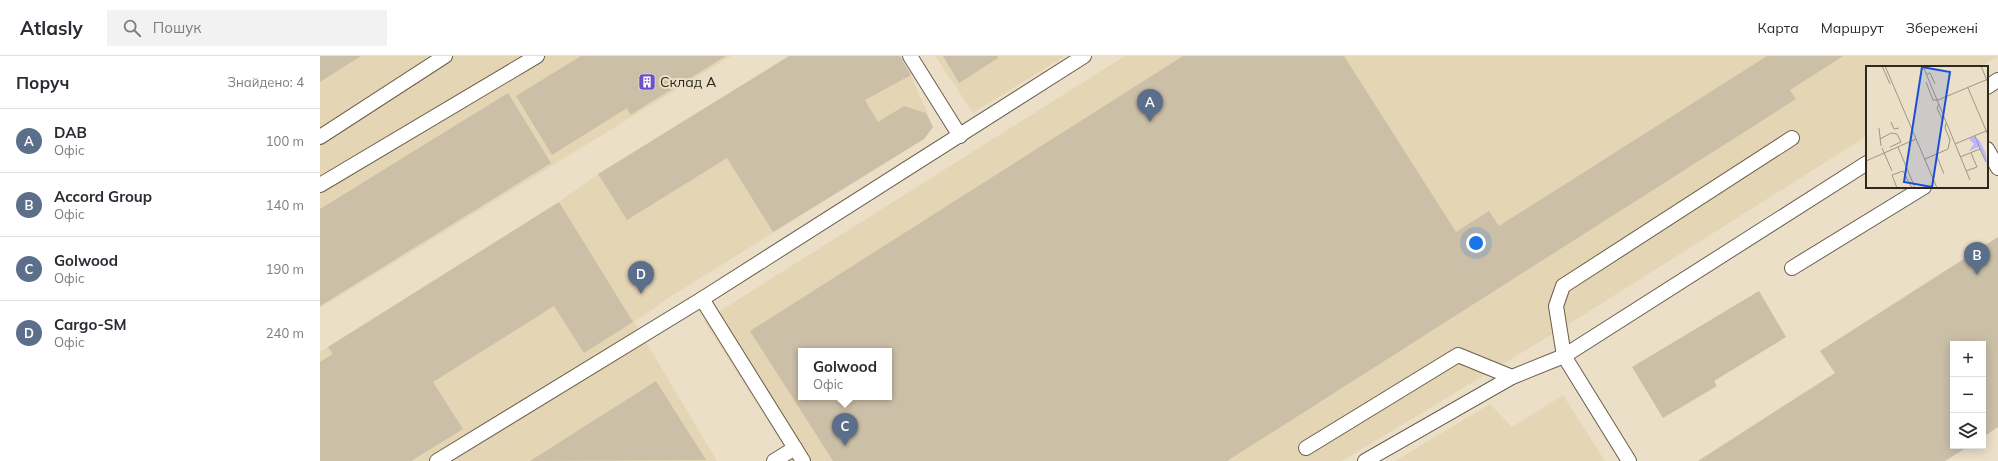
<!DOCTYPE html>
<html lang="uk">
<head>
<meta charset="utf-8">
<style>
  :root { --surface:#fff; --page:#f2f2f3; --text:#2b2b33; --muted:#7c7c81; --line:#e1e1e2; --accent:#6c51ca }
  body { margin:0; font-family:Mulish,sans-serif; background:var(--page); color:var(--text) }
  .controls { position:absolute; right:12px; bottom:12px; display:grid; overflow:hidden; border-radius:0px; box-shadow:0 2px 10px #0003 }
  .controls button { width:36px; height:36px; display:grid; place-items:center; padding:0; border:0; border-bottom:1px solid var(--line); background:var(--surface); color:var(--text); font:20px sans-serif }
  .you { position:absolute; left:1156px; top:187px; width:14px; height:14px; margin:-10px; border:3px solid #fff; border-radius:50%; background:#1a73e8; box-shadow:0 0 0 6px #1a73e833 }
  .badge { display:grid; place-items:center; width:26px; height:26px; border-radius:50%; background:var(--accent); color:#fff; font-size:13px; font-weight:700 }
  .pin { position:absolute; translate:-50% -33px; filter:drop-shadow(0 1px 2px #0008) }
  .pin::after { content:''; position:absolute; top:21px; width:14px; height:12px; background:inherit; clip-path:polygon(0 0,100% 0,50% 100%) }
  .popup { position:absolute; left:478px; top:292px; width:94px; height:52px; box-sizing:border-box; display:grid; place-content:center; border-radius:0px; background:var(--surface); filter:drop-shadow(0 1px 3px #0005); font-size:13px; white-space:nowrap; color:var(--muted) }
  .popup b { font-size:15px; color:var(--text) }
  .popup::after { content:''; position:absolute; left:50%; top:100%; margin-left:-8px; border:8px solid transparent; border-top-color:var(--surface) }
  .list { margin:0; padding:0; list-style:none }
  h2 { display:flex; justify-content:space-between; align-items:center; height:52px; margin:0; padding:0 16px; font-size:17px }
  h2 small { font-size:13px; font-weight:400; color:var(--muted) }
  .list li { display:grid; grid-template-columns:26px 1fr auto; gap:12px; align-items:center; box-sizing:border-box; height:64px; padding:0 16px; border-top:1px solid var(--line) }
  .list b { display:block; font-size:15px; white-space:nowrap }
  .list p { margin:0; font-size:13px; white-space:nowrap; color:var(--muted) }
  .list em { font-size:13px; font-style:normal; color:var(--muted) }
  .icon { flex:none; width:22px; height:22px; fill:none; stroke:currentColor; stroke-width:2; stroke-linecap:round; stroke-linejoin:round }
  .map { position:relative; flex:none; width:1678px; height:405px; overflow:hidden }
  header { display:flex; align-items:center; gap:24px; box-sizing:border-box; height:56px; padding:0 20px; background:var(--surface); border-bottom:1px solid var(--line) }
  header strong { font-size:19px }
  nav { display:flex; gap:22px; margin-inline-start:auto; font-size:14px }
  .search { width:280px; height:36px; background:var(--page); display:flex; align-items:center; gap:10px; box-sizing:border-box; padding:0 14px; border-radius:0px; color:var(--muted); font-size:15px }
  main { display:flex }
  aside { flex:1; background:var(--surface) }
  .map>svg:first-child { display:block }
</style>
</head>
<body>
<header>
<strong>Atlasly</strong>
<div class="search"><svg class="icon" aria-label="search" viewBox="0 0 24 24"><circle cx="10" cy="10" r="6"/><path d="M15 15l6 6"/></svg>Пошук</div>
<nav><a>Карта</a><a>Маршрут</a><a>Збережені</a></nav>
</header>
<main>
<aside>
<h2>Поруч<small>Знайдено: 4</small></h2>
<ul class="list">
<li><span class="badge" style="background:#5c6f8a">A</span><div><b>DAB</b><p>Офіс</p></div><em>100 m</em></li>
<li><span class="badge" style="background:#5c6f8a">B</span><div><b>Accord Group</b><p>Офіс</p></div><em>140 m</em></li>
<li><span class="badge" style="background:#5c6f8a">C</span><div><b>Golwood</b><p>Офіс</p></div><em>190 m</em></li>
<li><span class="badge" style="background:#5c6f8a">D</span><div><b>Cargo-SM</b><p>Офіс</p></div><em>240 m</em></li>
</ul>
</aside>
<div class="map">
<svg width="1678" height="405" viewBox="0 0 1678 405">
  <rect width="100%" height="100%" fill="#ebdfc7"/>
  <!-- built -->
  <g fill="#e4d5b5" fill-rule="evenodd">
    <path d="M0,0H411L0,252Z"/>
    <path d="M580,0L591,19L613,71L604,83L353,239L314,266L397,405H0V296L239,146L278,118Z"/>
    <path d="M615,0H745L653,57Z"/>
    <path d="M805,0H1678L1661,11H1547V80L1241,273L1022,405H473L384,265ZM481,295H569V341H481Z"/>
    <path d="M1243,339L1285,405H1075L1170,348L1192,371Z"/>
  </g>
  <!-- building -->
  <g fill="#cbbfa7" fill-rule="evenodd">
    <path d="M0,0H41L0,26Z"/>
    <path d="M261,0H406L310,59L307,52L232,99L196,40Z"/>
    <path d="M469,0H580L591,19L545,44L558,66L584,50L606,57L613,71L604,83L453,176L407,102L307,164L278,118Z"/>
    <path d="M623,0H677L678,2L639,27Z"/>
    <path d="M863,0H1024L1136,176L1169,155L1179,170L1447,0H1523L1470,34L1476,43L907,405H513L430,275ZM481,295H569V341H481Z"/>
    <path d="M188,37L231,107L0,250V153Z"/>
    <path d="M239,146L313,266L264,297L234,250L113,326L143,373L91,405H0V306L13,298L8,291Z"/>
    <path d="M1678,181V371L1663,381V288H1633V390H1649L1625,405H1378L1515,317L1500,295Z"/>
    <path d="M1439,235L1466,281L1394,325L1397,330L1343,362L1312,311Z"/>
    <path d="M336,325L386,404L210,405Z"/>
  </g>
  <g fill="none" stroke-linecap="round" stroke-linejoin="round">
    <defs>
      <g id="lane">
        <path d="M590,0L640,80"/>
        <path d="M1667,31L1678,24"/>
        <path d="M0,81L125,0"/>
        <path d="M1667,93L1678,112"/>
        <path d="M0,129L217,0"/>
        <path d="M1472,212L1604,131"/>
        <path d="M382,243L483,405"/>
        <path d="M986,392L1138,299L1192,321"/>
        <path d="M117,405L382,243L764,0"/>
        <path d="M454,405L475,392"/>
        <path d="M1045,405L1192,321L1244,300L1547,107"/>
        <path d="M1309,405L1244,300L1236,250L1243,230L1472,82"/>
      </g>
    </defs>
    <!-- lane casing -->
    <use href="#lane" stroke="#6a5f4a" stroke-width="16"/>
    <!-- lane -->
    <use href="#lane" stroke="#fff" stroke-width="14"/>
  </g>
  <!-- icons -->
  <defs>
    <symbol id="building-square" viewBox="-11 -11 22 22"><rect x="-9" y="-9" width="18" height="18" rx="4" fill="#6c51ca" stroke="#ebdfc7"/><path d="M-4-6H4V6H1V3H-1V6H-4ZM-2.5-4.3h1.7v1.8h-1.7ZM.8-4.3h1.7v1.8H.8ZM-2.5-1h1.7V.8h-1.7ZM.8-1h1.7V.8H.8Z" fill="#fff"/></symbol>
  </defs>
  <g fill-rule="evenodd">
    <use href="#building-square" x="317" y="16" width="20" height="20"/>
  </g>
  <g text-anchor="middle" stroke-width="4" stroke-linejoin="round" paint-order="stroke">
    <!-- poi labels -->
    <g font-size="14" fill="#2d291f" stroke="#ebdfc7" text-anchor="start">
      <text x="340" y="31">Склад A</text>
    </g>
  </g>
  <!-- overview -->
  <g transform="translate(1546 10)">
    <rect width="122" height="122" fill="#ebdfc7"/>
    <path d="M108,70L114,75L120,88L122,106L120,95L113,81L103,85L108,78L103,73Z" fill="#beb6fd"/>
    <path fill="none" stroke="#9f9684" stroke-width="1" d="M16,0L24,18M19,0L71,122M57,0L104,114M115,0L122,17M61,8L64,7L69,18M60,16L67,34H72L122,13M102,22L122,69M73,38L71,42L76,53M25,56L28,63L33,62M13,62L15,80M14,73L25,67L31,68L35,76L24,81M89,78L120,65M32,81L49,122M16,82L26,105M114,83L120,96M70,88L78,108M94,91L114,83L109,70M59,93L82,83L84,74L79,62L80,57M0,95L50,73M100,105L111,101L105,87M31,122L26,109L37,105L46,122"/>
    <path fill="#1d4ed8" fill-opacity="0.15" stroke="#1d4ed8" stroke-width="2" d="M56,1L84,6L66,121L38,116Z"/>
    <rect width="122" height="122" fill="none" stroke="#2d291f" stroke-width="2"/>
  </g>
</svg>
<div class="controls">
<button>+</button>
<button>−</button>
<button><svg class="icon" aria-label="layers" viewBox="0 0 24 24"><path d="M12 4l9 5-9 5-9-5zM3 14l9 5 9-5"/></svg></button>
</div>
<div class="you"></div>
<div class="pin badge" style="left:830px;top:66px;background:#5c6f8a">A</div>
<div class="pin badge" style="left:1657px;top:219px;background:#5c6f8a">B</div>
<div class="pin badge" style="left:525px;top:390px;background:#5c6f8a">C</div>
<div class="popup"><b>Golwood</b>Офіс</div>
<div class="pin badge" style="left:321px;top:238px;background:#5c6f8a">D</div>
</div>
</main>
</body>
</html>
